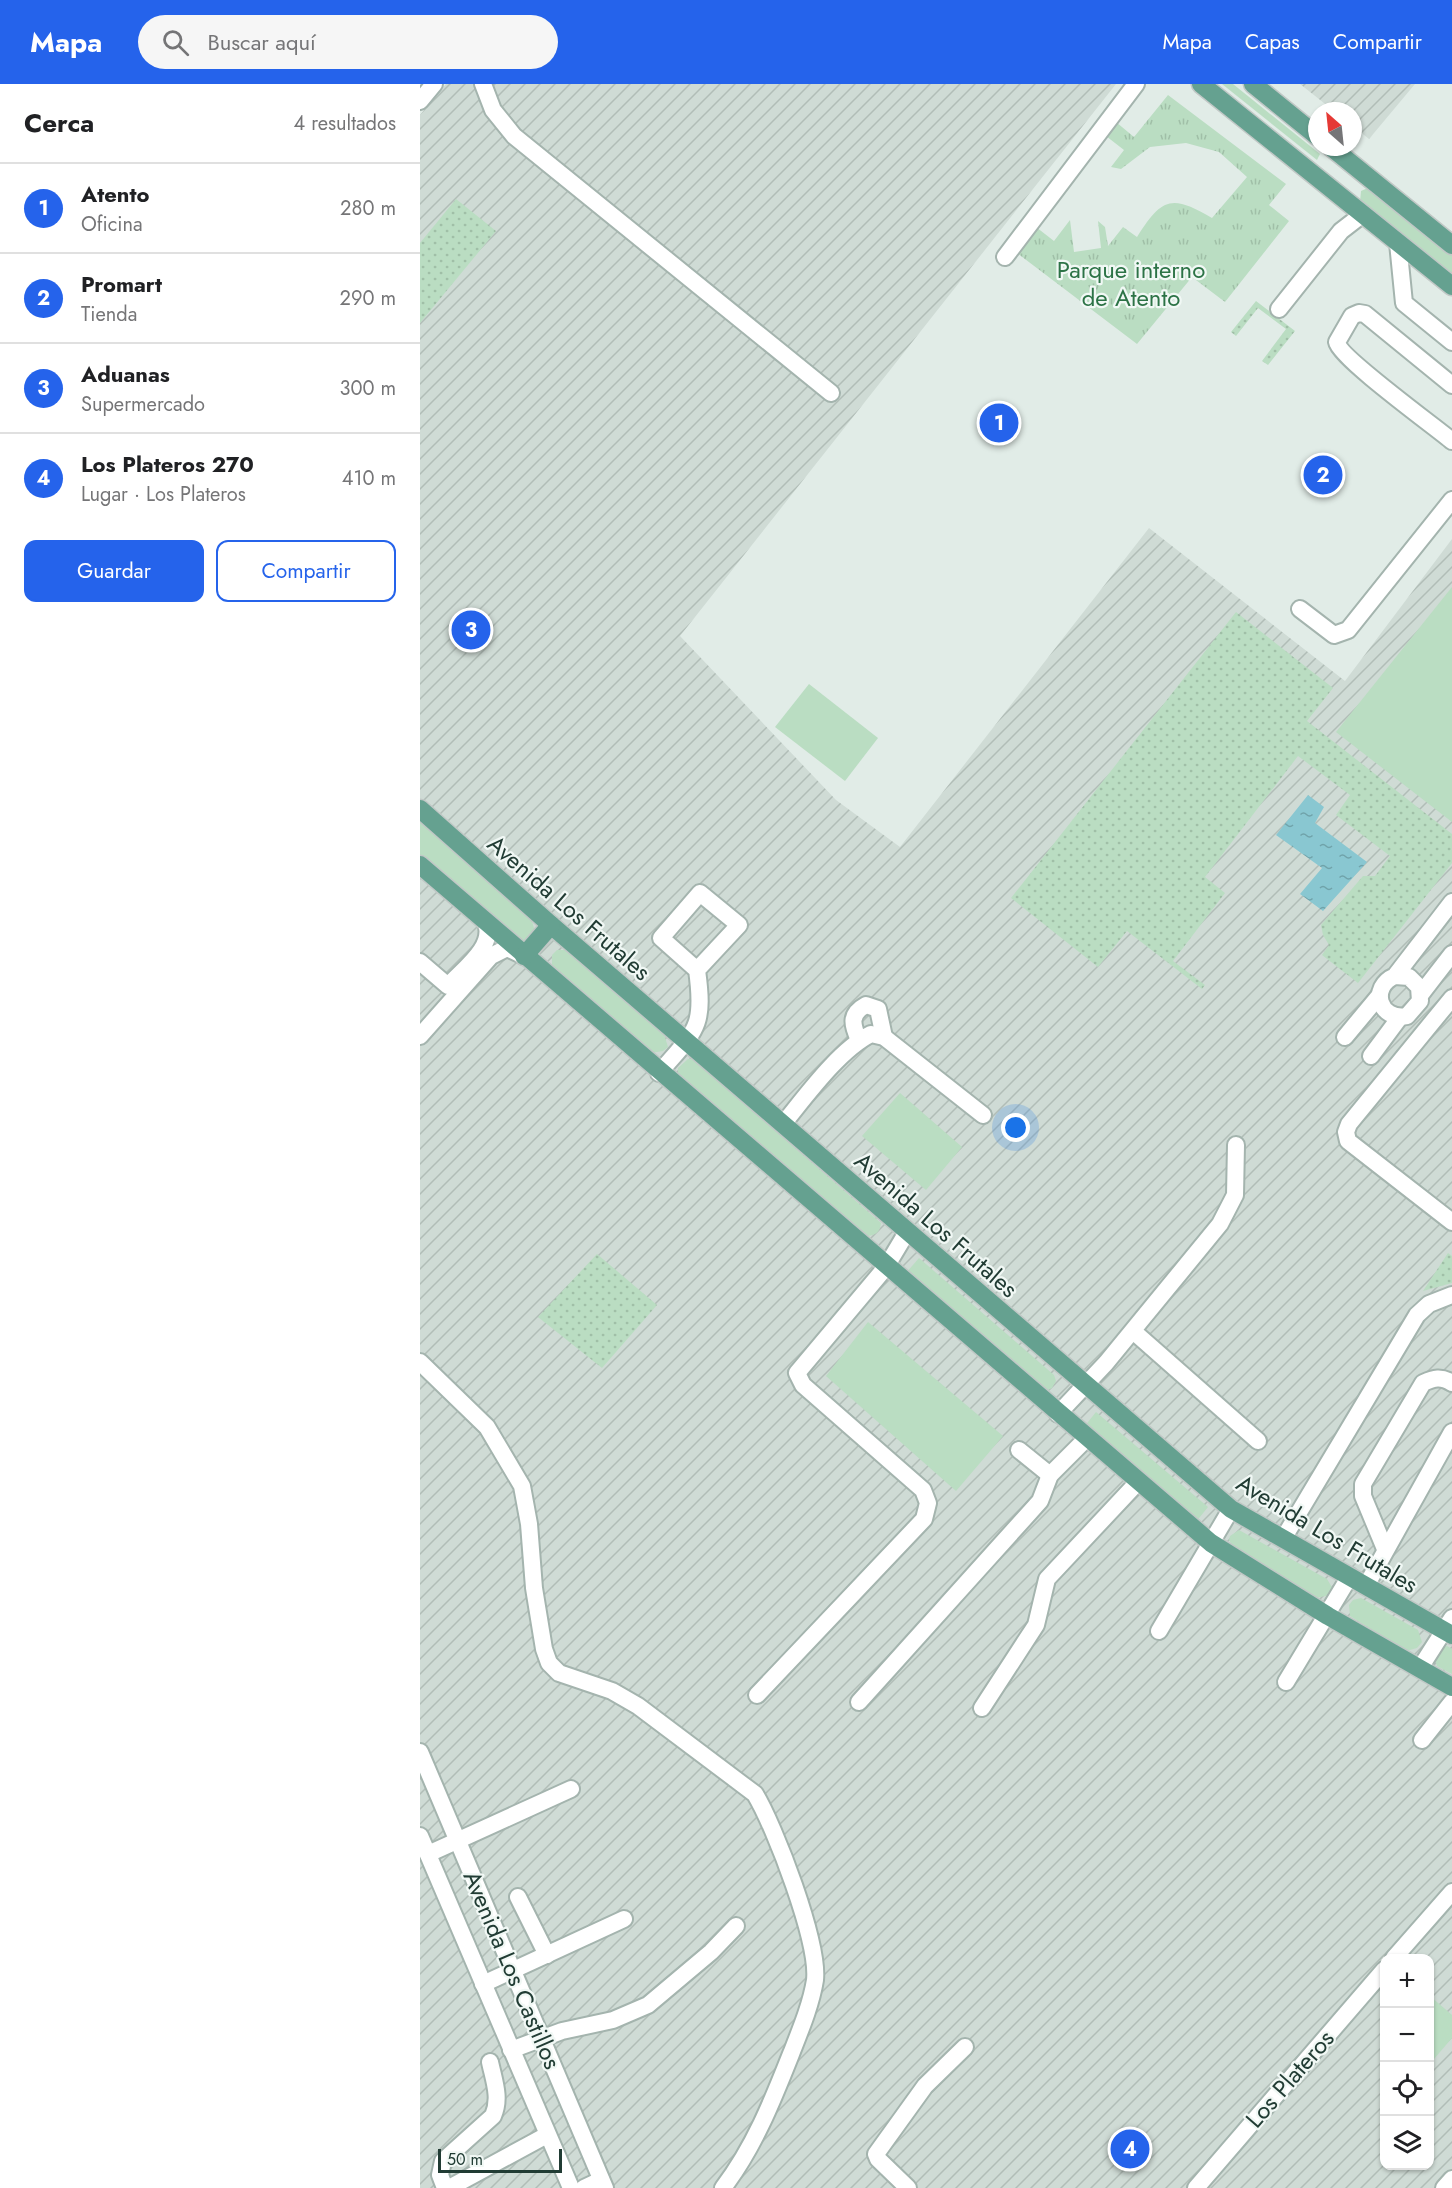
<!DOCTYPE html>
<html lang="es">
<head>
<meta charset="utf-8">
<style>
  :root { --surface:#fff; --page:#f6f6f6; --text:#202124; --muted:#757577; --line:#e0e0e0; --accent:#2563eb }
  body { margin:0; font-family:Jost,sans-serif; background:var(--page); color:var(--text) }
  .controls { position:absolute; right:18px; bottom:18px; display:grid; overflow:hidden; border-radius:12px; box-shadow:0 2px 4px #0004 }
  .controls button { width:54px; height:54px; display:grid; place-items:center; padding:0; border:0; border-bottom:2px solid var(--line); background:var(--surface); color:var(--text); font:30px sans-serif }
  .compass { position:absolute; left:888px; top:18px; width:54px; height:54px; border-radius:50%; background:var(--surface); box-shadow:0 2px 4px #0004; rotate:333deg }
  .scale { position:absolute; left:18px; bottom:15px; width:124px; box-sizing:border-box; padding-left:6px; border:3px solid #213c34; border-top:0; font-size:16px; line-height:21px; white-space:nowrap; color:#213c34; -webkit-text-stroke:4px #f1f8f5; paint-order:stroke }
  .you { position:absolute; left:596px; top:1044px; width:21px; height:21px; margin:-15px; border:4px solid #fff; border-radius:50%; background:#1a73e8; box-shadow:0 0 0 9px #1a73e833 }
  .badge { display:grid; place-items:center; width:39px; height:39px; border-radius:50%; background:var(--accent); color:#fff; font-size:20px; font-weight:700 }
  .pin { position:absolute; translate:-50% -50%; border:3px solid #fff; box-shadow:0 2px 6px #0006 }
  .list { margin:0; padding:0; list-style:none }
  h2 { display:flex; justify-content:space-between; align-items:center; height:78px; margin:0; padding:0 24px; font-size:26px }
  h2 small { font-size:20px; font-weight:400; color:var(--muted) }
  .list li { display:grid; grid-template-columns:39px 1fr auto; gap:18px; align-items:center; box-sizing:border-box; height:90px; padding:0 24px; border-top:2px solid var(--line) }
  .list b { display:block; font-size:22px; white-space:nowrap }
  .list p { margin:0; font-size:20px; white-space:nowrap; color:var(--muted) }
  .list em { font-size:20px; font-style:normal; color:var(--muted) }
  .actions { display:flex; gap:12px; padding:18px 24px }
  .actions a { flex:1; padding:14px 0; border:2px solid var(--accent); border-radius:12px; text-align:center; font-size:21px; color:var(--accent) }
  .actions .main { background:var(--accent); color:#fff }
  .icon { flex:none; width:33px; height:33px; fill:none; stroke:currentColor; stroke-width:2; stroke-linecap:round; stroke-linejoin:round }
  .map { position:relative; flex:none; width:1032px; height:2104px; overflow:hidden }
  header { display:flex; align-items:center; gap:36px; box-sizing:border-box; height:84px; padding:0 30px; background:var(--accent); color:#fff }
  header strong { font-size:28px }
  nav { display:flex; gap:33px; margin-inline-start:auto; font-size:21px }
  .search { width:420px; height:54px; background:var(--page); display:flex; align-items:center; gap:15px; box-sizing:border-box; padding:0 21px; border-radius:33px; color:var(--muted); font-size:22px }
  main { display:flex }
  aside { flex:1; background:var(--surface) }
  .map>svg:first-child { display:block }
</style>
</head>
<body>
<header>
<strong>Mapa</strong>
<div class="search"><svg class="icon" aria-label="search" viewBox="0 0 24 24"><circle cx="10" cy="10" r="6"/><path d="M15 15l6 6"/></svg>Buscar aquí</div>
<nav><a>Mapa</a><a>Capas</a><a>Compartir</a></nav>
</header>
<main>
<aside>
<h2>Cerca<small>4 resultados</small></h2>
<ul class="list">
<li><span class="badge">1</span><div><b>Atento</b><p>Oficina</p></div><em>280 m</em></li>
<li><span class="badge">2</span><div><b>Promart</b><p>Tienda</p></div><em>290 m</em></li>
<li><span class="badge">3</span><div><b>Aduanas</b><p>Supermercado</p></div><em>300 m</em></li>
<li><span class="badge">4</span><div><b>Los Plateros 270</b><p>Lugar · Los Plateros</p></div><em>410 m</em></li>
</ul>
<div class="actions"><a class="main">Guardar</a><a>Compartir</a></div>
</aside>
<div class="map">
<svg width="1032" height="2104" viewBox="0 0 1032 2104">
  <defs>
    <pattern id="industrial-furrows" width="10" height="10" patternUnits="userSpaceOnUse" patternTransform="scale(1.5)"><rect width="10" height="10" fill="#cfdbd5"/><path d="M-1 1l2-2M0 10L10 0M9 11l2-2" fill="none" stroke="#b1bdb7"/></pattern>
    <pattern id="park-tufts" width="24" height="20" patternUnits="userSpaceOnUse" patternTransform="scale(1.5)"><rect width="24" height="20" fill="#baddc2"/><path d="M3 7l-1-3M5 7V3M7 7l1-3M15 17l-1-3M17 17v-4M19 17l1-3" fill="none" stroke="#a0bfa7"/></pattern>
    <pattern id="garden-dots" width="8" height="8" patternUnits="userSpaceOnUse" patternTransform="scale(1.5)"><rect width="8" height="8" fill="#baddc2"/><path d="M2 2h.1M6 6h.1" fill="none" stroke="#a0bfa7" stroke-width="1.8" stroke-linecap="round"/></pattern>
    <pattern id="water-ripples" width="26" height="14" patternUnits="userSpaceOnUse" patternTransform="scale(1.5)"><rect width="26" height="14" fill="#89c7d1"/><path d="M2 4q2-2 4 0t4 0M15 11q2-2 4 0t4 0" fill="none" stroke="#70a3aa"/></pattern>
  </defs>
  <rect width="100%" height="100%" fill="#e1ece7"/>
  <!-- industrial -->
  <g fill="url(#industrial-furrows)" fill-rule="evenodd">
    <path d="M26,0H696L260,552L416,716L480,763L729,444L925,597L1032,455V2104H0V31ZM964,1874H1010V2082H964Z"/>
    <path d="M880,0H995L949,55L933,42V27H914Z"/>
  </g>
  <!-- grass -->
  <g fill="#baddc2">
    <path d="M802,0H813L900,70L897,76Z"/>
    <path d="M950,103L1032,170V192L940,118L941,107Z"/>
    <path d="M1032,503V738L916,648Z"/>
    <path d="M389,600L458,654L425,697L355,643Z"/>
    <path d="M0,737L112,837L115,848L109,856L99,859L0,772Z"/>
    <path d="M137,866H149L244,950L248,963L243,967L231,969L132,884V871Z"/>
    <path d="M268,975H273L461,1139C460,1148 456,1151 448,1152L258,992V984Z"/>
    <path d="M480,1009L542,1063L506,1106L442,1052Z"/>
    <path d="M499,1174L634,1291L636,1297L632,1304L626,1307L486,1189Z"/>
    <path d="M448,1238L583,1352L536,1407L406,1292Z"/>
    <path d="M676,1328L788,1423L775,1439L664,1343Z"/>
    <path d="M819,1446L907,1495L913,1505L910,1511L896,1514L814,1465L809,1456L810,1452Z"/>
    <path d="M941,1514L998,1546L1002,1558L997,1564L986,1567L930,1532L929,1521L933,1516Z"/>
    <path d="M1027,1562L1032,1565V1590L1017,1582L1015,1576L1022,1564Z"/>
    <path d="M1010,1912L1032,1931V1954L1014,1975L1010,1971Z"/>
  </g>
  <!-- park -->
  <path fill="url(#park-tufts)" d="M748,11L866,100L849,121L869,137L805,218L772,193L717,260L597,169L616,143L634,157L650,136L654,168L681,164L678,137L685,143L688,162L703,143L717,153C742,114 751,110 792,134L827,93L799,68L766,59L730,63L701,85L691,83L704,66L686,52L696,38L714,53Z"/>
  <!-- garden -->
  <g fill="url(#garden-dots)">
    <path d="M36,115L76,147L0,239V159Z"/>
    <path d="M836,217L875,247L848,281L842,277L866,245L838,224L816,252L811,248Z"/>
    <path d="M816,528L913,604L887,637L1032,750V779L938,899L902,871L909,861L903,851L901,841L943,792H955L970,772L916,731L930,711L878,672L785,793L805,809L753,877L785,901L782,905L707,847L678,883L591,814Z"/>
    <path d="M1028,1169L1032,1172V1199L1003,1207Z"/>
    <path d="M177,1170L237,1221L182,1284L118,1233Z"/>
  </g>
  <!-- water -->
  <path fill="url(#water-ripples)" d="M888,711L904,723L895,739L947,778L903,827L880,810L902,784L856,751Z"/>
  <g fill="none" stroke-linecap="round" stroke-linejoin="round">
    <defs>
      <g id="minor">
        <path d="M63,0L73,26L94,52L411,309"/>
        <path d="M0,17L14,0"/>
        <path d="M978,159L984,219L1032,258"/>
        <path d="M585,173L716,0"/>
        <path d="M859,225L921,147L943,130"/>
        <path d="M1032,301L945,230L939,229L932,232L917,258C919,273 1014,342 1032,357"/>
        <path d="M880,525L914,551L928,546L1032,416"/>
        <path d="M0,878L28,902C43,885 75,863 66,839"/>
        <path d="M975,892L989,893L999,903L1000,917L987,932C959,937 949,903 975,892L1032,818"/>
        <path d="M1001,910L1032,870"/>
        <path d="M1032,914L929,1040L926,1048L928,1057L1032,1138"/>
        <path d="M0,952L71,872L87,864L104,872"/>
        <path d="M925,953L959,912"/>
        <path d="M439,956C432,941 429,930 446,921L458,925L464,953"/>
        <path d="M951,972L980,933"/>
        <path d="M239,989C276,946 285,944 277,886L241,854L280,809L319,841L277,886"/>
        <path d="M363,1040C386,1012 419,966 451,950L464,953L563,1031"/>
        <path d="M713,1247L838,1357"/>
        <path d="M0,1278L67,1343L102,1402L109,1440L114,1504L124,1565L129,1579L139,1589L192,1607L218,1622L335,1710C355,1743 399,1858 395,1896C391,1921 380,1947 371,1970C352,2018 334,2063 303,2104"/>
        <path d="M638,1330L686,1279L800,1140L815,1111L816,1061"/>
        <path d="M599,1366L630,1391"/>
        <path d="M863,1455L997,1231L1009,1220L1032,1211"/>
        <path d="M965,1465L943,1412V1400L1003,1299C1014,1294 1021,1292 1032,1299"/>
        <path d="M946,1502L1032,1348"/>
        <path d="M739,1547L811,1425"/>
        <path d="M1000,1584L1032,1534"/>
        <path d="M866,1598L930,1492"/>
        <path d="M337,1611L504,1435L508,1419L503,1406L383,1301L377,1289L466,1183L487,1148"/>
        <path d="M439,1618L620,1417L630,1391L666,1355"/>
        <path d="M562,1624L616,1541L627,1495L717,1399"/>
        <path d="M1002,1656L1032,1618"/>
        <path d="M0,1668L185,2104"/>
        <path d="M0,1752L151,2104"/>
        <path d="M8,1770L151,1705"/>
        <path d="M98,1813L127,1871"/>
        <path d="M974,1874L1032,1808"/>
        <path d="M63,1900L204,1835"/>
        <path d="M91,1966L142,1947L193,1936L228,1921L291,1868L316,1842"/>
        <path d="M25,2104L20,2091L23,2077L73,2032C81,2014 74,1997 70,1978"/>
        <path d="M29,2104L127,2051"/>
        <path d="M164,2104L181,2096"/>
        <path d="M488,2104L458,2075L456,2070L505,2002L545,1963"/>
        <path d="M776,2104L964,1886"/>
        <path d="M1024,2104L1032,2095"/>
      </g>
      <g id="major">
        <path d="M781,0L1032,202"/>
        <path d="M833,0L897,52"/>
        <path d="M911,63L1032,161"/>
        <path d="M0,725L131,841L811,1425L1032,1551"/>
        <path d="M0,781L791,1459L908,1532L1032,1603"/>
        <path d="M104,872L131,841"/>
      </g>
    </defs>
    <!-- minor casing -->
    <use href="#minor" stroke="#a4b4ae" stroke-width="20"/>
    <!-- major casing -->
    <use href="#major" stroke="#c1c8c6" stroke-width="21"/>
    <!-- minor -->
    <use href="#minor" stroke="#fff" stroke-width="16"/>
    <!-- major -->
    <use href="#major" stroke="#65a190" stroke-width="18"/>
  </g>
  <g text-anchor="middle" stroke-width="4.5" stroke-linejoin="round" paint-order="stroke">
    <!-- park labels -->
    <g font-size="24" fill="#2c7346" stroke="#f1f8f5">
      <text x="711" y="194">Parque interno<tspan x="711" dy="28">de Atento</tspan></text>
    </g>
    <!-- street labels -->
    <g font-size="24" fill="#213c34" stroke="#f1f8f5">
      <text transform="translate(149 824) rotate(41)" y="8">Avenida Los Frutales</text>
      <text transform="translate(516 1141) rotate(41)" y="8">Avenida Los Frutales</text>
      <text transform="translate(907 1450) rotate(31)" y="8">Avenida Los Frutales</text>
      <text transform="translate(92 1886) rotate(67)" y="8">Avenida Los Castillos</text>
      <text transform="translate(870 1995) rotate(-49)" y="8">Los Plateros</text>
    </g>
  </g>
</svg>
<div class="controls">
<button>+</button>
<button>−</button>
<button><svg class="icon" aria-label="locate" viewBox="0 0 24 24"><circle cx="12" cy="12" r="6"/><path d="M12 2v4M12 18v4M2 12h4M18 12h4"/></svg></button>
<button><svg class="icon" aria-label="layers" viewBox="0 0 24 24"><path d="M12 4l9 5-9 5-9-5zM3 14l9 5 9-5"/></svg></button>
</div>
<svg class="compass" viewBox="-18 -18 36 36"><path d="M0-13l5 13h-10z" fill="#e53935"/><path d="M0 13l5-13h-10z" fill="#757577"/></svg>
<div class="scale">50 m</div>
<div class="you"></div>
<div class="pin badge" style="left:579px;top:339px">1</div>
<div class="pin badge" style="left:903px;top:391px">2</div>
<div class="pin badge" style="left:51px;top:546px">3</div>
<div class="pin badge" style="left:710px;top:2065px">4</div>
</div>
</main>
</body>
</html>
